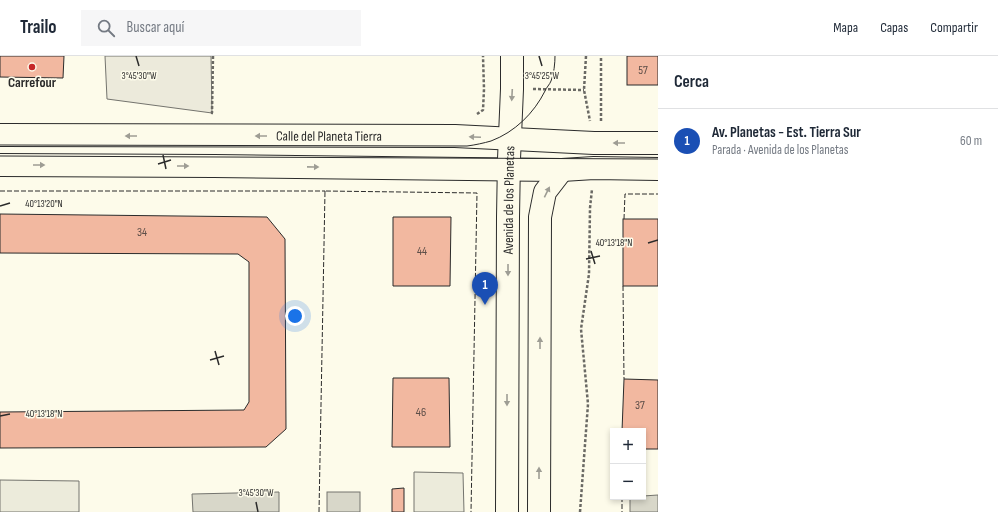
<!DOCTYPE html>
<html lang="es">
<head>
<meta charset="utf-8">
<style>
  :root { --surface:#fff; --page:#f6f6f7; --text:#1f2937; --muted:#747a83; --line:#e0e1e3; --accent:#7c3aed }
  body { margin:0; font-family:"Sofia Sans Condensed",sans-serif; background:var(--page); color:var(--text) }
  .controls { position:absolute; right:12px; bottom:12px; display:grid; overflow:hidden; border-radius:0px; box-shadow:0 2px 6px #0003 }
  .controls button { width:36px; height:36px; display:grid; place-items:center; padding:0; border:0; border-bottom:1px solid var(--line); background:var(--surface); color:var(--text); font:20px sans-serif }
  .you { position:absolute; left:295px; top:260px; width:14px; height:14px; margin:-10px; border:3px solid #fff; border-radius:50%; background:#1a73e8; box-shadow:0 0 0 6px #1a73e833 }
  .badge { display:grid; place-items:center; width:26px; height:26px; border-radius:50%; background:var(--accent); color:#fff; font-size:13px; font-weight:700 }
  .pin { position:absolute; translate:-50% -33px; filter:drop-shadow(0 1px 2px #0008) }
  .pin::after { content:''; position:absolute; top:21px; width:14px; height:12px; background:inherit; clip-path:polygon(0 0,100% 0,50% 100%) }
  .list { margin:0; padding:0; list-style:none }
  h2 { display:flex; justify-content:space-between; align-items:center; height:52px; margin:0; padding:0 16px; font-size:17px }
  h2 small { font-size:13px; font-weight:400; color:var(--muted) }
  .list li { display:grid; grid-template-columns:26px 1fr auto; gap:12px; align-items:center; box-sizing:border-box; height:64px; padding:0 16px; border-top:1px solid var(--line) }
  .list b { display:block; font-size:15px; white-space:nowrap }
  .list p { margin:0; font-size:13px; white-space:nowrap; color:var(--muted) }
  .list em { font-size:13px; font-style:normal; color:var(--muted) }
  .icon { flex:none; width:22px; height:22px; fill:none; stroke:currentColor; stroke-width:2; stroke-linecap:round; stroke-linejoin:round }
  .map { position:relative; flex:none; width:658px; height:456px; overflow:hidden }
  header { display:flex; align-items:center; gap:24px; box-sizing:border-box; height:56px; padding:0 20px; background:var(--surface); border-bottom:1px solid var(--line) }
  header strong { font-size:19px }
  nav { display:flex; gap:22px; margin-inline-start:auto; font-size:14px }
  .search { width:280px; height:36px; background:var(--page); display:flex; align-items:center; gap:10px; box-sizing:border-box; padding:0 14px; border-radius:0px; color:var(--muted); font-size:15px }
  main { display:flex }
  aside { flex:1; background:var(--surface) }
  .map>svg:first-child { display:block }
</style>
</head>
<body>
<header>
<strong>Trailo</strong>
<div class="search"><svg class="icon" aria-label="search" viewBox="0 0 24 24"><circle cx="10" cy="10" r="6"/><path d="M15 15l6 6"/></svg>Buscar aquí</div>
<nav><a>Mapa</a><a>Capas</a><a>Compartir</a></nav>
</header>
<main>
<div class="map">
<svg width="658" height="456" viewBox="0 0 658 456">
  <rect width="100%" height="100%" fill="#fdfbea"/>
  <!-- green -->
  <g fill="#ecebdb" stroke="#74746e">
    <path d="M414,416L463,417L464,456H414Z"/>
    <path d="M0,424L79,425V456H0Z"/>
  </g>
  <!-- parking -->
  <path fill="#eceadb" stroke="#74746e" d="M105,0H211L212,57L107,43Z"/>
  <!-- water -->
  <g fill="#d8d7c9" stroke="#74746e">
    <path d="M279,436V456H193L192,438Z"/>
    <rect x="327" y="436" width="33" height="20"/>
    <path d="M658,439V456H630V441H643V440Z"/>
  </g>
  <!-- building -->
  <g fill="#f2b8a0" stroke="#2b2b2b">
    <path d="M0,0H64L63,22L0,21Z"/>
    <rect x="627" y="0" width="31" height="29"/>
    <path d="M0,158L267,161L285,183L286,373L266,391L0,392V356L244,354L249,346V206L238,198L0,197Z"/>
    <path d="M393,161H451L450,230H393Z"/>
    <rect x="623" y="163" width="35" height="67"/>
    <path d="M393,322H449L450,391H392Z"/>
    <path d="M624,323L658,324V393H643V375H622Z"/>
    <path d="M404,432V456H392V433Z"/>
  </g>
  <g fill="none" stroke-linecap="round" stroke-linejoin="round">
    <defs>
      <g id="minor">
        <path id="s1" d="M0,79L455,80L594,87H658"/>
        <path d="M0,109L214,110L562,114L594,112L658,113"/>
        <path id="s2" d="M507,456L508,161L509,103L512,33V0"/>
        <path d="M539,456L540,161L545,136L562,114"/>
      </g>
    </defs>
    <!-- minor casing -->
    <use href="#minor" stroke="#2b2b2b" stroke-width="24"/>
    <!-- path -->
    <g stroke="#6a6964" stroke-width="2.5" stroke-dasharray="3 2" stroke-linecap="butt">
      <path d="M213,0L212,57H213"/>
      <path d="M586,0L584,34L590,65"/>
      <path d="M533,33L584,34"/>
      <path d="M477,58L483,54L484,33L483,0"/>
      <path d="M601,65V0"/>
      <path d="M580,456L588,348L581,273L589,218L590,152L592,133"/>
    </g>
    <!-- minor -->
    <use href="#minor" stroke="#fdfbea" stroke-width="22"/>
    <!-- tram -->
    <g stroke="#2b2b2b" stroke-width="1">
      <path d="M0,89L467,90C475,89 484,87 491,85C515,76 534,57 545,35C546,32 550,28 551,25C554,18 555,7 555,0"/>
      <path d="M0,100L658,103"/>
    </g>
    <!-- fence -->
    <g stroke="#2b2b2b" stroke-width="1" stroke-dasharray="5 2" stroke-linecap="butt">
      <path d="M0,135H325V136"/>
      <path d="M624,163L625,138H658"/>
      <path d="M623,230L624,323"/>
      <path d="M622,441V456"/>
      <path d="M319,456L325,135L477,137L471,456"/>
    </g>
  </g>
  <!-- one-way arrows -->
  <defs><path id="oneway-solid" d="M-6-.8H1V-3.2L6.5 0L1 3.2V.8H-6Z"/></defs>
  <g fill="#9e9d94">
    <use href="#oneway-solid" transform="translate(512 39) rotate(93)"/>
    <use href="#oneway-solid" transform="translate(131 80) rotate(-180)"/>
    <use href="#oneway-solid" transform="translate(261 80) rotate(-180)"/>
    <use href="#oneway-solid" transform="translate(475 81) rotate(-177)"/>
    <use href="#oneway-solid" transform="translate(619 87) rotate(-180)"/>
    <use href="#oneway-solid" transform="translate(39 109)"/>
    <use href="#oneway-solid" transform="translate(183 110)"/>
    <use href="#oneway-solid" transform="translate(313 111) rotate(1)"/>
    <use href="#oneway-solid" transform="translate(547 136) rotate(-64)"/>
    <use href="#oneway-solid" transform="translate(508 214) rotate(90)"/>
    <use href="#oneway-solid" transform="translate(540 287) rotate(-90)"/>
    <use href="#oneway-solid" transform="translate(507 344) rotate(90)"/>
    <use href="#oneway-solid" transform="translate(539 417) rotate(-90)"/>
  </g>
  <!-- ticks -->
  <path fill="none" stroke="#2b2b2b" stroke-width="1.5" d="M136,0L139,10M539,0L542,10M163,99L166,113M158,108L171,104M0,150L10,147M648,187L658,184M591,195L595,208M586,203L600,200M215,295L219,309M210,304L224,300M0,360L10,358M256,446L258,456"/>
  <!-- markers -->
  <circle fill="#c62828" stroke="#fdfbea" stroke-width="1.5" cx="32" cy="11" r="4"/>
  <g text-anchor="middle" stroke-width="3" stroke-linejoin="round" paint-order="stroke">
    <!-- number labels -->
    <g font-size="12" fill="#5d4e48">
      <text x="643" y="18">57</text>
      <text x="142" y="180">34</text>
      <text x="422" y="199">44</text>
      <text x="640" y="353">37</text>
      <text x="421" y="360">46</text>
    </g>
    <!-- poi labels -->
    <g font-size="14" font-weight="bold" fill="#2b2b2b" stroke="#fdfbea">
      <text x="32" y="31">Carrefour</text>
    </g>
    <!-- street labels -->
    <g font-size="14" fill="#2b2b2b" stroke="#fdfbea">
      <text dy="5" stroke="none"><textPath href="#s1" startOffset="329">Calle del Planeta Tierra</textPath></text>
      <text dy="5" stroke="none"><textPath href="#s2" startOffset="312">Avenida de los Planetas</textPath></text>
    </g>
  </g>
  <g font-size="10" text-anchor="middle" fill="#2b2b2b" stroke="#fdfbea" stroke-width="3" stroke-linejoin="round" paint-order="stroke">
    <text x="139" y="23">3°45'30"W</text>
    <text x="542" y="23">3°45'25"W</text>
    <text x="44" y="151">40°13'20"N</text>
    <text x="614" y="190">40°13'18"N</text>
    <text x="44" y="361">40°13'18"N</text>
    <text x="256" y="440">3°45'30"W</text>
  </g>
</svg>
<div class="controls">
<button>+</button>
<button>−</button>
</div>
<div class="you"></div>
<div class="pin badge" style="left:485px;top:249px;background:#1a4fb4">1</div>
</div>
<aside>
<h2>Cerca<small></small></h2>
<ul class="list">
<li><span class="badge" style="background:#1a4fb4">1</span><div><b>Av. Planetas - Est. Tierra Sur</b><p>Parada · Avenida de los Planetas</p></div><em>60 m</em></li>
</ul>
</aside>
</main>
</body>
</html>
